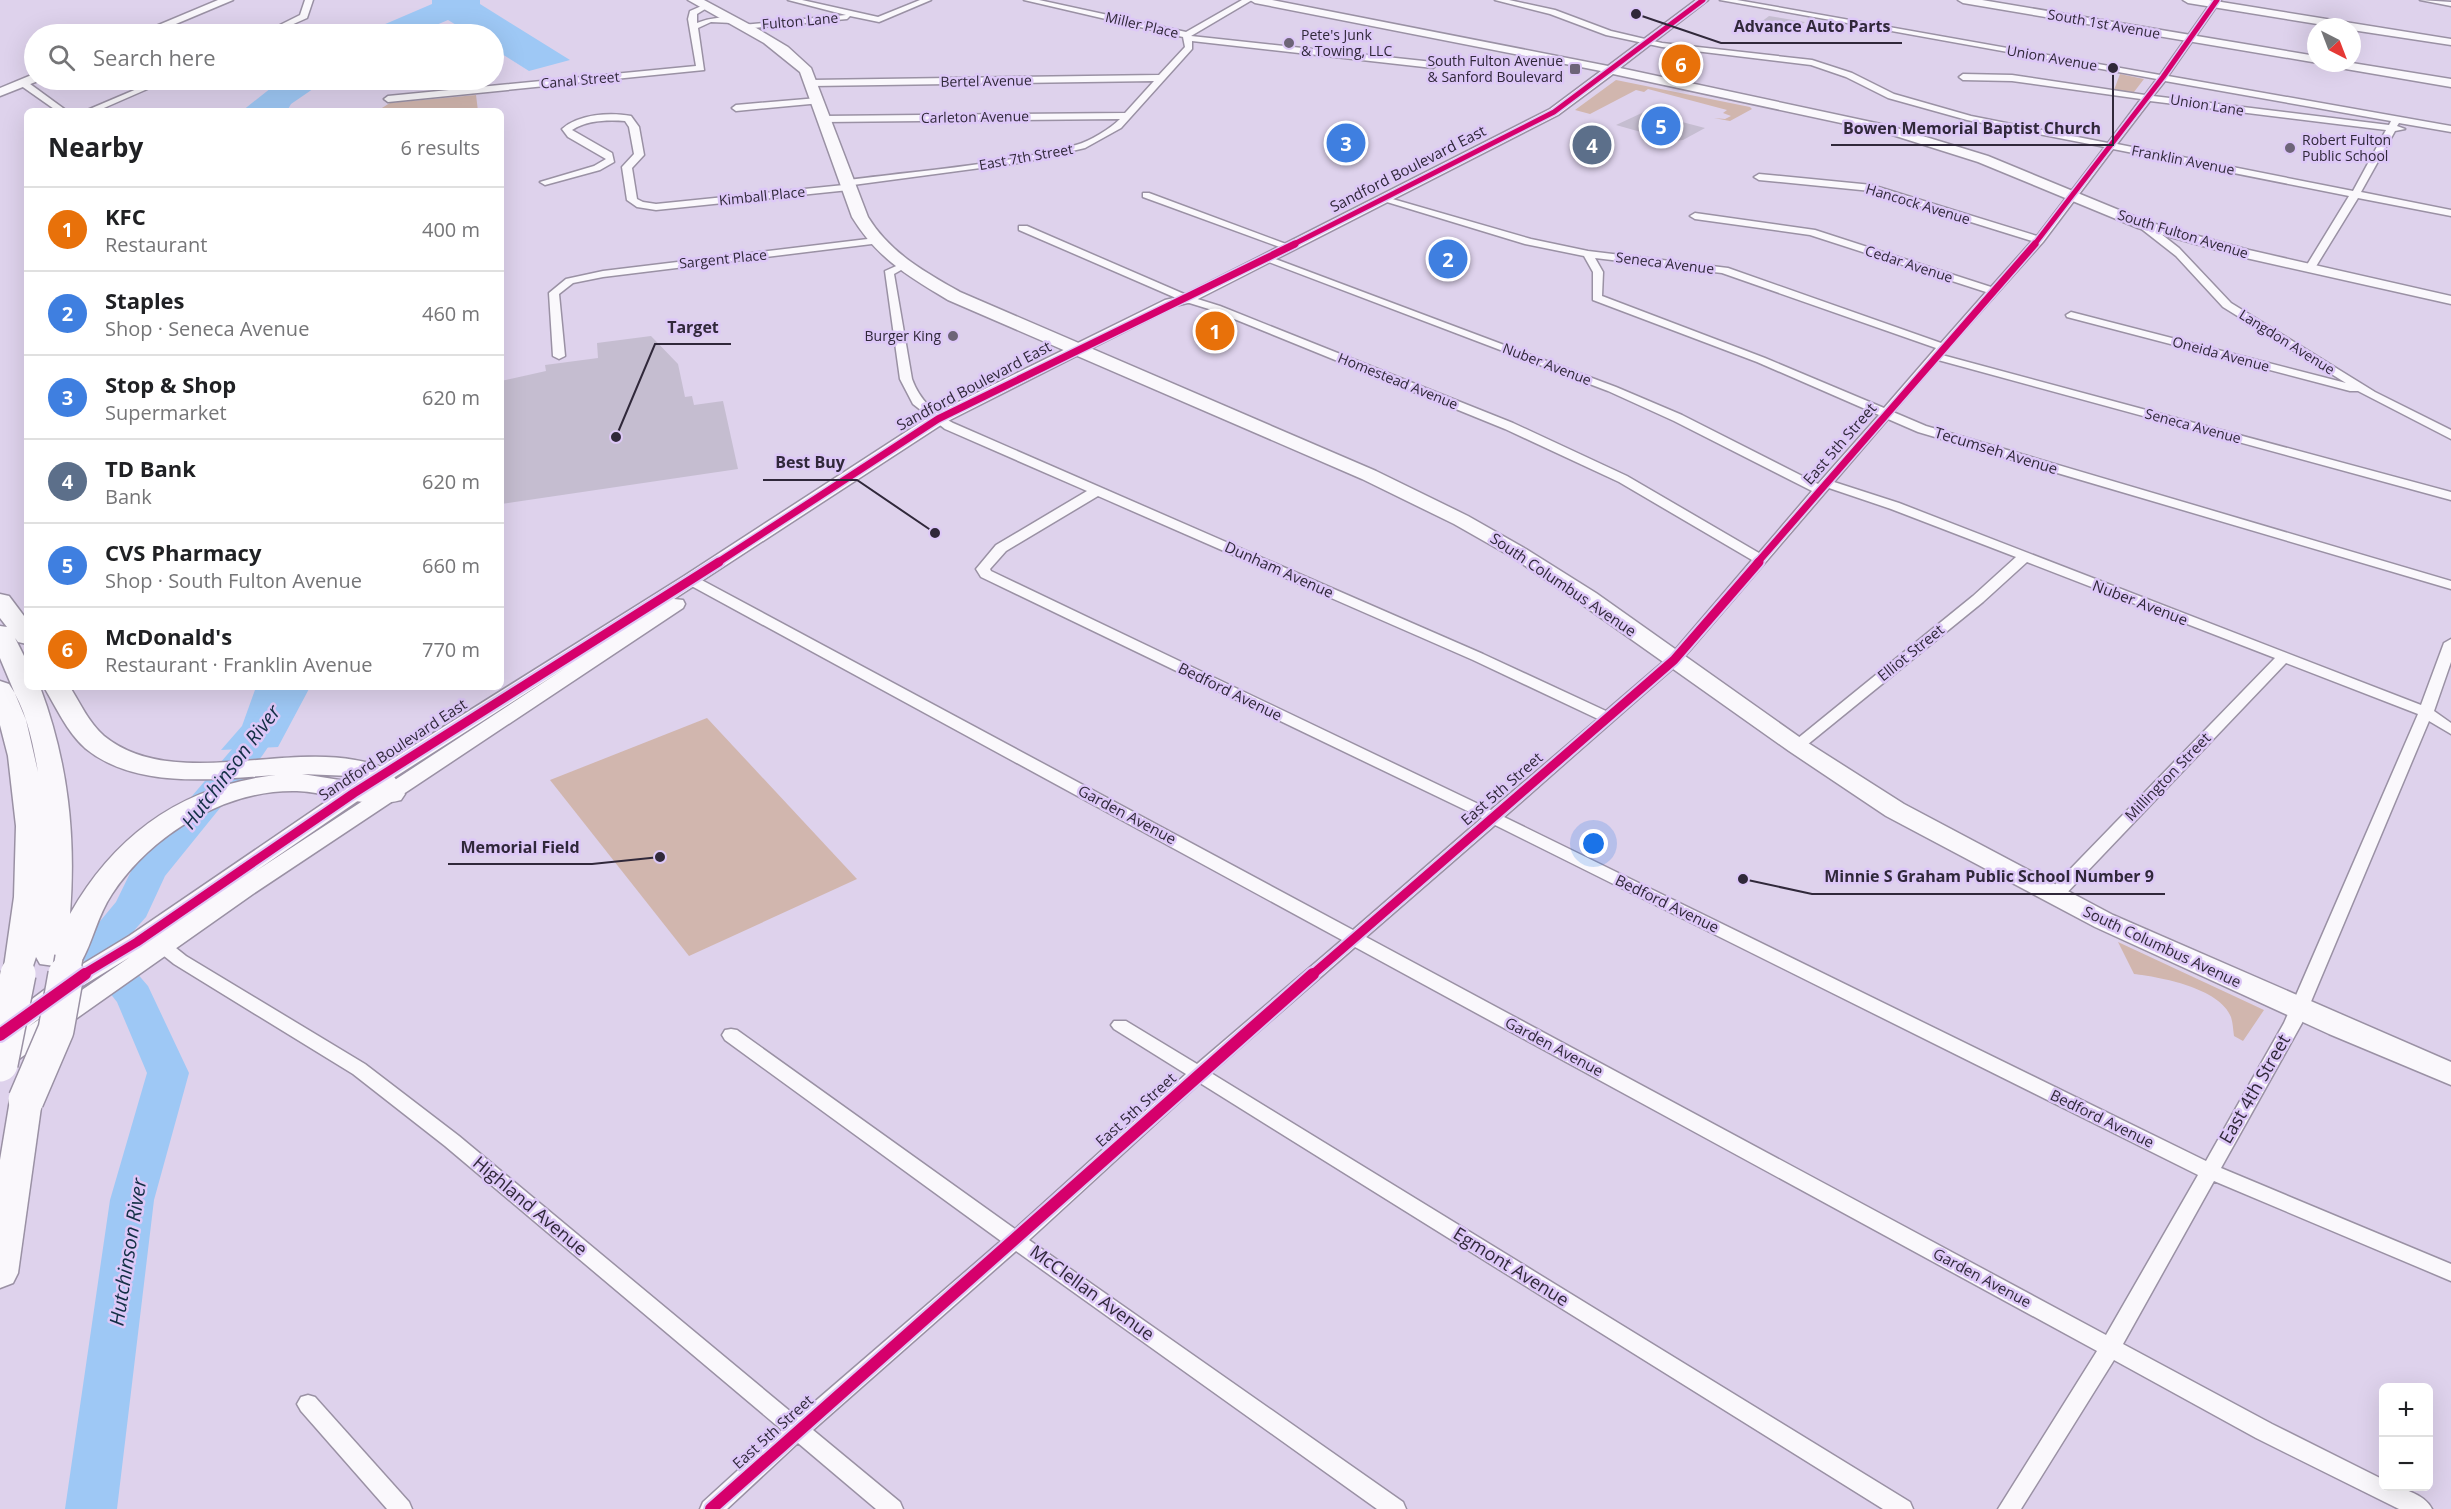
<!DOCTYPE html>
<html lang="en">
<head>
<meta charset="utf-8">
<style>
  :root { --surface:#fff; --page:#f2f2f2; --text:#202124; --muted:#757577; --line:#e0e0e0; --accent:#7c3aed }
  body { margin:0; font-family:"Open Sans",sans-serif; background:var(--page); color:var(--text) }
  .controls { position:absolute; right:18px; bottom:18px; display:grid; overflow:hidden; border-radius:9px; box-shadow:0 6px 24px #0002 }
  .controls button { width:54px; height:54px; display:grid; place-items:center; padding:0; border:0; border-bottom:2px solid var(--line); background:var(--surface); color:var(--text); font:30px sans-serif }
  .compass { position:absolute; left:2307px; top:18px; width:54px; height:54px; border-radius:50%; background:var(--surface); box-shadow:0 6px 24px #0002; rotate:138deg }
  .you { position:absolute; left:1594px; top:844px; width:21px; height:21px; margin:-15px; border:4px solid #fff; border-radius:50%; background:#1a73e8; box-shadow:0 0 0 9px #1a73e833 }
  .badge { display:grid; place-items:center; width:39px; height:39px; border-radius:50%; background:var(--accent); color:#fff; font-size:20px; font-weight:700 }
  .pin { position:absolute; translate:-50% -50%; border:3px solid #fff; box-shadow:0 2px 6px #0006 }
  .list { margin:0; padding:0; list-style:none }
  h2 { display:flex; justify-content:space-between; align-items:center; height:78px; margin:0; padding:0 24px; font-size:26px }
  h2 small { font-size:20px; font-weight:400; color:var(--muted) }
  .list li { display:grid; grid-template-columns:39px 1fr auto; gap:18px; align-items:center; box-sizing:border-box; height:84px; padding:0 24px; border-top:2px solid var(--line) }
  .list b { display:block; font-size:22px; white-space:nowrap }
  .list p { margin:0; font-size:20px; white-space:nowrap; color:var(--muted) }
  .list em { font-size:20px; font-style:normal; color:var(--muted) }
  .icon { flex:none; width:33px; height:33px; fill:none; stroke:currentColor; stroke-width:2; stroke-linecap:round; stroke-linejoin:round }
  .map { position:relative; flex:none; width:2451px; height:1509px; overflow:hidden }
  .search { position:absolute; background:var(--surface); box-shadow:0 6px 24px #0002; left:24px; top:24px; width:480px; height:66px; display:flex; align-items:center; gap:15px; box-sizing:border-box; padding:0 21px; border-radius:33px; color:var(--muted); font-size:22px }
  .panel { position:absolute; background:var(--surface); box-shadow:0 6px 24px #0002; left:24px; top:108px; width:480px; height:582px; border-radius:9px }
  .map>svg:first-child { display:block }
</style>
</head>
<body>
<div class="map">
<svg width="2451" height="1509" viewBox="0 0 2451 1509">
  <rect width="100%" height="100%" fill="#ded2ec"/>
  <!-- green -->
  <g fill="#d1b6ae">
    <path d="M2120,74L2144,79L2134,92L2114,90Z"/>
    <path d="M1616,80L1750,107L1752,109L1730,121L1714,118L1725,119L1731,116L1723,113L1727,110L1648,89L1644,92L1636,90L1590,114L1575,110Z"/>
    <path d="M476,95L478,111H377L390,103Z"/>
    <path d="M707,718L857,879L689,956L550,780Z"/>
    <path d="M2118,942L2264,1010L2243,1041L2234,1036C2233,1030 2233,1023 2231,1017C2220,988 2160,977 2134,974Z"/>
  </g>
  <!-- water -->
  <g fill="#9ec8f5">
    <path d="M432,0H480V4L570,60L529,71L494,49V34H471L448,20L415,34H362L432,4Z"/>
    <path d="M281,80H326L291,104L287,111H242Z"/>
    <path d="M256,687H310L278,747L221,750L242,726Z"/>
  </g>
  <g fill="none" stroke-linecap="round" stroke-linejoin="round">
    <!-- river -->
    <path fill="#9ec8f5" fill-rule="evenodd" d="M270,687H304L298,703L262,756L165,876L146,917L117,950L148,986L189,1073L154,1200L117,1509H65L110,1200L147,1073L117,1002L76,950L116,902L135,863L238,742L264,703Z"/>
  </g>
  <!-- building -->
  <g fill="#c5bdd0">
    <path d="M1769,16L1805,22L1790,34L1753,28Z"/>
    <path d="M1644,112L1705,128L1683,140L1673,141L1616,125Z"/>
    <path d="M651,336L678,364L685,397L692,396L694,405L723,401L738,469L501,504V381L546,371L545,365L598,358L597,343Z"/>
  </g>
  <g fill="none" stroke-linecap="round" stroke-linejoin="round">
    <defs>
      <g id="street">
        <path d="M305,0H313L307,18L271,34H262L300,15Z"/>
        <path d="M788,0H802L878,17L920,0H931L879,22L850,16L847,19L742,29L738,27L742,25L846,15Z"/>
        <path d="M1024,0H1039L1186,32L1242,0H1252L1191,36L1433,62L1437,65L1433,68L1192,41V49L1121,128L1085,148L1025,162L853,185L852,189L849,190L656,210L637,207L627,200L622,167L634,154L629,127L625,121C607,120 588,120 572,130L612,153L614,162L600,170L545,185L540,182L594,166L606,159L568,137L562,129C578,114 610,112 631,116L639,127L644,155L632,168L637,199L643,202L656,204L844,185L845,181L848,180C923,170 1004,165 1076,145C1090,141 1110,129 1120,119L824,122L820,119L824,116L1125,113L1154,81L812,86L808,83L812,80L1159,75L1185,47L1183,37Z"/>
        <path d="M1495,0H1509L1555,10L1611,31L1662,43L1812,60L1852,73L1894,94L1971,116L2108,143L2141,99L2012,81L1963,80L1959,77L1963,74L2012,75L2145,95L2157,79L1720,0H1737L2160,75L2213,0H2221L2168,76L2451,126V132L2399,123L2397,126L2405,129L2395,131L2361,192L2451,210V216L2358,198L2315,268L2310,271L2305,268L2349,196L2113,149L2043,242L1942,355L2451,492V500L1938,360L1893,412L1926,426L2451,581V589L1918,432L1888,419L1834,482L1899,503L2421,705L2444,643L2451,639V662L2434,711L2451,723V734L2429,721L2302,1023L2221,1168L2451,1264V1281L2214,1181L2123,1344L2272,1424L2384,1480V1486C2399,1486 2425,1494 2432,1509H2399L2256,1438L2114,1360L2021,1509H1998L2097,1351L1355,947L1211,1073L1910,1502L1913,1509H1883L1200,1083L1029,1240L1403,1502L1406,1509H1377L1016,1251L813,1430L900,1502L903,1509H876L798,1443L727,1509H700L703,1502L782,1430L445,1146L353,1074L174,964L149,944L147,940L149,936H161L186,956L365,1064L459,1136L797,1417L1001,1241L725,1040L722,1035L725,1030L731,1029L737,1030L1015,1229L1186,1074L1114,1029L1111,1025L1114,1021H1126L1197,1064L1342,940L686,583L684,580L686,577H696L1353,930L1482,818L981,577L976,569L996,545L1087,491L945,429L913,404L900,379L885,271L903,263L908,266L894,274L912,379C920,401 934,412 953,423L1483,654L1606,711L1669,657L1752,560L1619,482L1505,429L1212,310L1183,301L1019,230V226H1027L1191,297L1220,306L1513,423L1627,476L1759,553L1812,491L1674,421L1608,391L1261,259L1270,257L1616,387L1682,415L1818,484L1879,415L1757,362L1593,300V272L1584,256L1525,244L1377,199L1382,196L1531,239L1588,251L1728,268L1941,343L1986,292L1810,235L1695,219L1690,216L1695,213L1815,230L1991,287L2032,241L1871,191L1759,180L1754,177L1759,174L1872,185L2037,236L2105,147L1967,120L1888,98L1846,77L1811,65L1662,47L1606,35L1550,14ZM2165,81L2391,121L2389,125L2153,96ZM2150,101L2386,130L2353,191L2117,144ZM1595,258L1722,273L1936,348L1884,408L1765,358L1602,296L1603,272ZM1829,488L1891,509L2016,557L1973,596L1792,743L1790,746L1792,749H1802L1983,602L2027,562L2275,658L2048,892L2046,896L2048,900H2060L2286,663L2418,714L2284,1023L2206,1161L1504,817L1679,663ZM1098,496L1473,660L1598,719L1491,810L991,571L990,569L1006,551ZM1495,825L2198,1175L2106,1335L1366,937Z"/>
        <path d="M2420,0L2451,2V6Z"/>
        <path d="M706,4L710,6L697,14V23C709,18 726,15 737,21L733,23L711,22L698,28L704,70L388,102L384,99L388,96L696,66L688,19L690,11Z"/>
        <path d="M23,80L26,81L67,111H57L20,85L19,83Z"/>
        <path d="M158,80H168L97,111H85Z"/>
        <path d="M818,98L821,99V103L736,111L732,108L736,105Z"/>
        <path d="M1143,193H1149L1294,247L1285,249L1143,197Z"/>
        <path d="M2139,223H2147L2179,248L2231,303L2375,392L2451,430V439L2358,391H2350L2067,317L2066,315L2071,312L2346,383L2223,307L2176,256L2139,227Z"/>
        <path d="M876,238L880,239V243L603,277L573,283L559,294L565,356L559,359L553,356L549,293L566,279L603,271Z"/>
        <path d="M308,1395L315,1397L409,1502L412,1509H387L301,1411L297,1404L301,1397Z"/>
      </g>
      <g id="secondary">
        <path d="M218,0H233L152,34H137Z"/>
        <path d="M1250,0H1272L1608,66L1696,0H1708L1620,68L1890,126L1988,156L2148,222L2249,250L2451,296V304L2246,258L2138,228L1978,162L1883,132L1613,74L1558,115L1192,302L1175,306L944,423L674,599L683,600L685,604L683,608L253,894L9,1066L0,1068V1046L12,1038H0V1023L63,976L129,936L346,788L684,576L932,415L1165,300L1182,296L1550,109L1601,71L1255,3ZM567,667L253,873L362,798ZM130,957L28,1027L79,988Z"/>
        <path d="M1958,0H1982L2316,56L2318,63L1963,3Z"/>
        <path d="M2183,0H2209L2451,39V45L2352,30V27H2336L2188,3Z"/>
        <path d="M2328,63H2352L2451,79V87L2334,67Z"/>
        <path d="M34,74V80L38,81L0,96V88Z"/>
      </g>
      <path id="primary" d="M688,0H704L758,29L788,47L811,68L868,217C890,253 925,272 960,292L1376,471L1468,516L1526,549L1596,593L1805,741L1904,804L2113,915L2451,1062V1085L2329,1034L2095,927L1886,816L1789,751L1580,603L1512,557L1454,524L1362,479L948,300C908,276 877,258 852,217L800,72L764,43Z"/>
      <g id="highway">
        <path d="M0,594L9,596L27,620V644L18,642L15,638L27,662V687H40C68,762 76,835 70,914C116,833 183,786 276,775C215,779 136,790 85,748C67,732 56,707 44,687H70C80,703 89,723 104,736C169,789 278,745 355,760C366,762 380,764 389,772C396,777 400,787 405,794L401,800C364,810 333,792 297,791C225,789 151,835 112,894C97,916 93,942 80,964L69,968L40,964L36,957L30,975L19,978L8,975L4,967L14,897L16,826L8,756L0,725V681L9,684C26,708 33,743 38,772L26,720L0,658V626L7,627L0,618ZM302,774L351,776L371,785Z"/>
        <path d="M26,1088L38,1091L42,1100L18,1273L13,1283L0,1288V1160L10,1100L14,1091Z"/>
      </g>
    </defs>
    <!-- street casing -->
    <use href="#street" stroke="#9a91a4" stroke-width="3"/>
    <!-- secondary casing -->
    <use href="#secondary" stroke="#9a91a4" stroke-width="3"/>
    <!-- primary casing -->
    <use href="#primary" stroke="#9a91a4" stroke-width="3"/>
    <!-- highway casing -->
    <use href="#highway" stroke="#9a91a4" stroke-width="3"/>
    <!-- street -->
    <use href="#street" fill="#faf8fc" fill-rule="evenodd"/>
    <!-- secondary -->
    <use href="#secondary" fill="#faf8fc" fill-rule="evenodd"/>
    <!-- primary -->
    <use href="#primary" fill="#faf8fc" fill-rule="evenodd"/>
    <!-- highway -->
    <use href="#highway" fill="#faf8fc" fill-rule="evenodd"/>
    <defs>
      <g id="highway-bridge-far1">
        <path d="M17,975L19,967"/>
        <path d="M66,975L69,957"/>
      </g>
      <g id="highway-bridge">
        <path d="M0,1064L18,974"/>
        <path d="M26,1100L56,1030L66,974"/>
      </g>
    </defs>
    <!-- highway-bridge-far1 casing -->
    <use href="#highway-bridge-far1" stroke="#9a91a4" stroke-width="30" stroke-linecap="butt"/>
    <!-- highway-bridge casing -->
    <use href="#highway-bridge" stroke="#9a91a4" stroke-width="38" stroke-linecap="butt"/>
    <!-- highway-bridge-far1 -->
    <use href="#highway-bridge-far1" stroke="#faf8fc" stroke-width="27"/>
    <!-- highway-bridge -->
    <use href="#highway-bridge" stroke="#faf8fc" stroke-width="35"/>
    <defs>
      <g id="cycleway-far3">
        <path d="M1292,245L1554,112L1703,0"/>
        <path d="M2034,245L2163,77L2217,0"/>
      </g>
      <g id="cycleway-far2">
        <path d="M717,563L938,419L1295,244"/>
        <path d="M1757,563L2035,244"/>
      </g>
      <g id="cycleway-far1">
        <path d="M82,975L137,942L354,793L719,562"/>
        <path d="M1312,975L1674,660L1759,562"/>
      </g>
      <g id="cycleway">
        <path d="M0,1035L85,974"/>
        <path d="M711,1509L1313,974"/>
      </g>
    </defs>
    <!-- cycleway-far3 casing -->
    <use href="#cycleway-far3" stroke="#ddc8f7" stroke-width="8"/>
    <!-- cycleway-far2 casing -->
    <use href="#cycleway-far2" stroke="#ddc8f7" stroke-width="10"/>
    <!-- cycleway-far1 casing -->
    <use href="#cycleway-far1" stroke="#ddc8f7" stroke-width="13"/>
    <!-- cycleway casing -->
    <use href="#cycleway" stroke="#ddc8f7" stroke-width="16"/>
    <!-- cycleway-far3 -->
    <use href="#cycleway-far3" stroke="#d6006c" stroke-width="5"/>
    <!-- cycleway-far2 -->
    <use href="#cycleway-far2" stroke="#d6006c" stroke-width="7"/>
    <!-- cycleway-far1 -->
    <use href="#cycleway-far1" stroke="#d6006c" stroke-width="9"/>
    <!-- cycleway -->
    <use href="#cycleway" stroke="#d6006c" stroke-width="12"/>
  </g>
  <!-- markers -->
  <g fill="#6d6478" stroke="#ddc8f7" stroke-width="2">
    <circle cx="1289" cy="43" r="6"/>
    <rect x="1569" y="63" width="12" height="12" rx="3"/>
    <circle cx="2290" cy="148" r="6"/>
    <circle cx="953" cy="336" r="6"/>
  </g>
  <g text-anchor="middle" stroke-width="5" stroke-linejoin="round" paint-order="stroke">
    <!-- far-street labels -->
    <g font-size="14" fill="#30283a" stroke="#ddc8f7">
      <text transform="translate(800 21) rotate(-5)" y="5">Fulton Lane</text>
      <text transform="translate(2104 24) rotate(10)" y="5">South 1st Avenue</text>
      <text transform="translate(1142 25) rotate(13)" y="5">Miller Place</text>
      <text transform="translate(2052 58) rotate(10)" y="5">Union Avenue</text>
      <text transform="translate(580 80) rotate(-5)" y="5">Canal Street</text>
      <text transform="translate(986 81) rotate(-1)" y="5">Bertel Avenue</text>
      <text transform="translate(2207 105) rotate(9)" y="5">Union Lane</text>
      <text transform="translate(975 117) rotate(-1)" y="5">Carleton Avenue</text>
      <text transform="translate(1026 157) rotate(-10)" y="5">East 7th Street</text>
      <text transform="translate(2183 160) rotate(11)" y="5">Franklin Avenue</text>
      <text transform="translate(762 196) rotate(-6)" y="5">Kimball Place</text>
      <text transform="translate(1918 204) rotate(17)" y="5">Hancock Avenue</text>
      <text transform="translate(2183 234) rotate(17)" y="5">South Fulton Avenue</text>
      <text transform="translate(723 259) rotate(-6)" y="5">Sargent Place</text>
      <text transform="translate(1665 263) rotate(7)" y="5">Seneca Avenue</text>
      <text transform="translate(1909 264) rotate(18)" y="5">Cedar Avenue</text>
      <text transform="translate(2287 342) rotate(32)" y="5">Langdon Avenue</text>
      <text transform="translate(2221 354) rotate(15)" y="5">Oneida Avenue</text>
      <text transform="translate(1547 364) rotate(21)" y="5">Nuber Avenue</text>
      <text transform="translate(1398 381) rotate(22)" y="5">Homestead Avenue</text>
      <text transform="translate(2193 426) rotate(15)" y="5">Seneca Avenue</text>
    </g>
    <!-- far-poi labels -->
    <g font-size="14" fill="#30283a" stroke="#ddc8f7" text-anchor="start">
      <text x="1301" y="40">Pete's Junk<tspan x="1301" dy="16">&amp; Towing, LLC</tspan></text>
      <text x="1563" y="66" text-anchor="end">South Fulton Avenue<tspan x="1563" dy="16">&amp; Sanford Boulevard</tspan></text>
      <text x="2302" y="145">Robert Fulton<tspan x="2302" dy="16">Public School</tspan></text>
      <text x="941" y="341" text-anchor="end">Burger King</text>
    </g>
    <!-- street labels -->
    <g font-size="15" fill="#30283a" stroke="#ddc8f7">
      <text transform="translate(1408 169) rotate(-27)" y="5">Sandford Boulevard East</text>
      <text transform="translate(974 386) rotate(-28)" y="5">Sandford Boulevard East</text>
      <text transform="translate(1840 444) rotate(-49)" y="5">East 5th Street</text>
      <text transform="translate(1996 451) rotate(17)" y="5">Tecumseh Avenue</text>
      <text transform="translate(1279 570) rotate(24)" y="5">Dunham Avenue</text>
      <text transform="translate(1563 585) rotate(34)" y="5">South Columbus Avenue</text>
      <text transform="translate(2140 603) rotate(21)" y="5">Nuber Avenue</text>
      <text transform="translate(1911 653) rotate(-39)" y="5">Elliot Street</text>
      <text transform="translate(1230 692) rotate(26)" y="5">Bedford Avenue</text>
      <text transform="translate(393 750) rotate(-33)" y="5">Sandford Boulevard East</text>
      <text transform="translate(2168 777) rotate(-46)" y="5">Millington Street</text>
      <text transform="translate(1502 789) rotate(-41)" y="5">East 5th Street</text>
      <text transform="translate(1127 815) rotate(28)" y="5">Garden Avenue</text>
      <text transform="translate(1667 904) rotate(26)" y="5">Bedford Avenue</text>
      <text transform="translate(2162 947) rotate(25)" y="5">South Columbus Avenue</text>
      <text transform="translate(1554 1047) rotate(28)" y="5">Garden Avenue</text>
      <text transform="translate(1136 1110) rotate(-42)" y="5">East 5th Street</text>
      <text transform="translate(2102 1119) rotate(26)" y="5">Bedford Avenue</text>
      <text transform="translate(1982 1278) rotate(28)" y="5">Garden Avenue</text>
      <text transform="translate(773 1432) rotate(-42)" y="5">East 5th Street</text>
    </g>
    <!-- near-street labels -->
    <g font-size="18" fill="#30283a" stroke="#ddc8f7">
      <text transform="translate(2255 1089) rotate(-60)" y="6">East 4th Street</text>
      <text transform="translate(530 1206) rotate(40)" y="6">Highland Avenue</text>
      <text transform="translate(1511 1267) rotate(32)" y="6">Egmont Avenue</text>
      <text transform="translate(1092 1293) rotate(36)" y="6">McClellan Avenue</text>
    </g>
    <!-- near-water labels -->
    <g font-size="20" font-style="italic" fill="#132f45" stroke="#ddc8f7">
      <text transform="translate(231 767) rotate(-53)" y="7">Hutchinson River</text>
      <text transform="translate(128 1252) rotate(-81)" y="7">Hutchinson River</text>
    </g>
  </g>
  <!-- callouts -->
  <path fill="none" stroke="#30283a" stroke-width="2" d="M1636 14L1721 43H1902M2113 68L2113 145H1831M616 437L655 344H731M935 533L857 480H763M660 857L592 864H448M1743 879L1812 894H2165"/>
  <g fill="#30283a" stroke="#ddc8f7" stroke-width="2">
    <circle cx="1636" cy="14" r="6"/>
    <circle cx="2113" cy="68" r="6"/>
    <circle cx="616" cy="437" r="6"/>
    <circle cx="935" cy="533" r="6"/>
    <circle cx="660" cy="857" r="6"/>
    <circle cx="1743" cy="879" r="6"/>
  </g>
  <g font-size="16" text-anchor="middle" font-weight="bold" fill="#30283a" stroke="#ddc8f7" stroke-width="5" stroke-linejoin="round" paint-order="stroke">
    <text x="1812" y="32">Advance Auto Parts</text>
    <text x="1972" y="134">Bowen Memorial Baptist Church</text>
    <text x="693" y="333">Target</text>
    <text x="810" y="468">Best Buy</text>
    <text x="520" y="853">Memorial Field</text>
    <text x="1989" y="882">Minnie S Graham Public School Number 9</text>
  </g>
</svg>
<div class="controls">
<button>+</button>
<button>−</button>
</div>
<svg class="compass" viewBox="-18 -18 36 36"><path d="M0-13l5 13h-10z" fill="#e53935"/><path d="M0 13l5-13h-10z" fill="#757577"/></svg>
<div class="you"></div>
<div class="pin badge" style="left:1215px;top:331px;background:#e8710a">1</div>
<div class="pin badge" style="left:1448px;top:259px;background:#3f7fe0">2</div>
<div class="pin badge" style="left:1346px;top:143px;background:#3f7fe0">3</div>
<div class="pin badge" style="left:1592px;top:145px;background:#5c6f8a">4</div>
<div class="pin badge" style="left:1661px;top:126px;background:#3f7fe0">5</div>
<div class="pin badge" style="left:1681px;top:64px;background:#e8710a">6</div>
<div class="search"><svg class="icon" aria-label="search" viewBox="0 0 24 24"><circle cx="10" cy="10" r="6"/><path d="M15 15l6 6"/></svg>Search here</div>
<section class="panel">
<h2>Nearby<small>6 results</small></h2>
<ul class="list">
<li><span class="badge" style="background:#e8710a">1</span><div><b>KFC</b><p>Restaurant</p></div><em>400 m</em></li>
<li><span class="badge" style="background:#3f7fe0">2</span><div><b>Staples</b><p>Shop · Seneca Avenue</p></div><em>460 m</em></li>
<li><span class="badge" style="background:#3f7fe0">3</span><div><b>Stop &amp; Shop</b><p>Supermarket</p></div><em>620 m</em></li>
<li><span class="badge" style="background:#5c6f8a">4</span><div><b>TD Bank</b><p>Bank</p></div><em>620 m</em></li>
<li><span class="badge" style="background:#3f7fe0">5</span><div><b>CVS Pharmacy</b><p>Shop · South Fulton Avenue</p></div><em>660 m</em></li>
<li><span class="badge" style="background:#e8710a">6</span><div><b>McDonald's</b><p>Restaurant · Franklin Avenue</p></div><em>770 m</em></li>
</ul>
</section>
</div>
</body>
</html>
